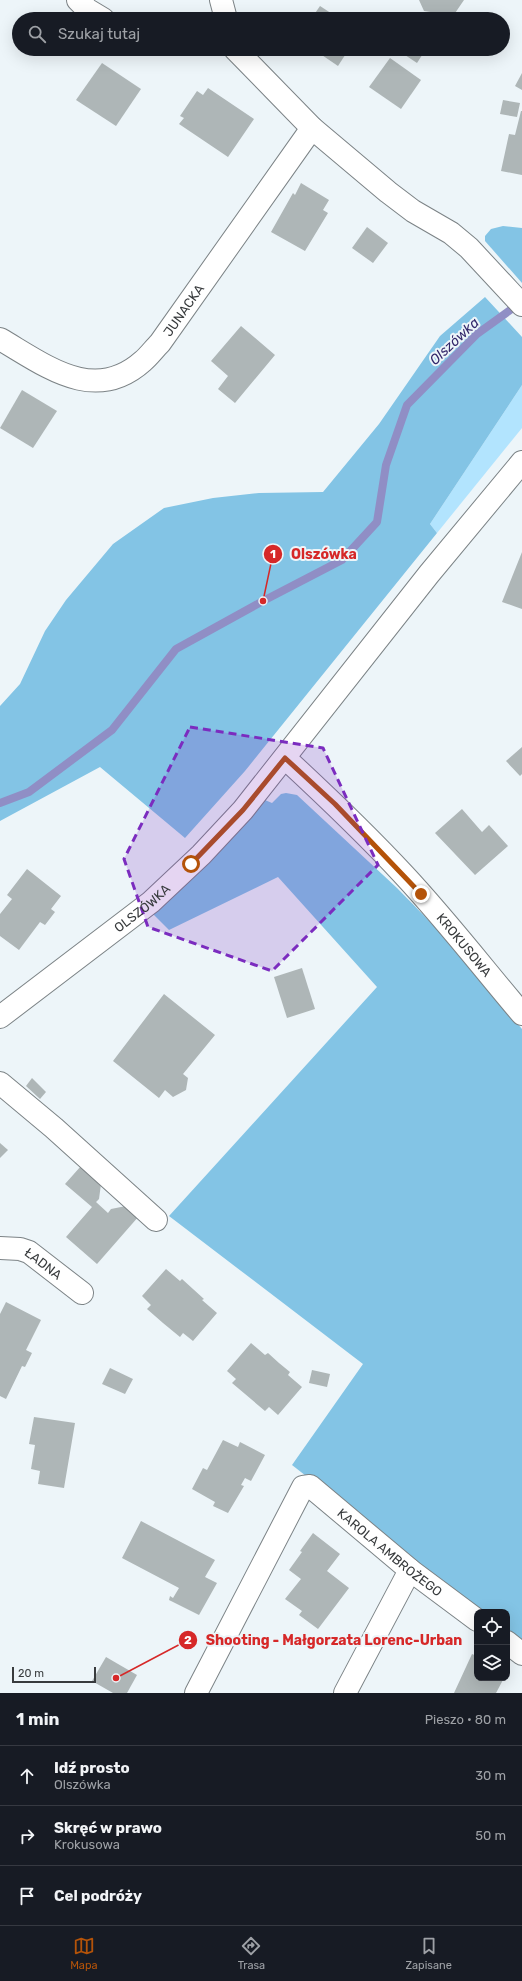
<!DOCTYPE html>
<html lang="pl">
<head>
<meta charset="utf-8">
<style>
  :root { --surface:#171b24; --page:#242831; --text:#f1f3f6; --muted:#9ea1a6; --line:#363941; --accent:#b45309 }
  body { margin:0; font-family:Rubik,sans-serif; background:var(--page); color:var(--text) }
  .controls { position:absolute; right:12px; bottom:12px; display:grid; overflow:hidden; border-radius:8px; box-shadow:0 4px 16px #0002 }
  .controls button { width:36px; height:36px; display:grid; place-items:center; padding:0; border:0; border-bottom:1px solid var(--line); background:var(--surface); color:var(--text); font:20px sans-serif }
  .scale { position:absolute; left:12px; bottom:10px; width:84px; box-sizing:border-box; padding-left:4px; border:2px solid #383b3d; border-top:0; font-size:11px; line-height:14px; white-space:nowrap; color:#383b3d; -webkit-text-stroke:3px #edf5f9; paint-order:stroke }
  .stop { position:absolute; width:12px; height:12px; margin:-9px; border:3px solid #b45309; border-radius:50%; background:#fff }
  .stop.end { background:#b45309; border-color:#fff; box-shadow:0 1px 4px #0008 }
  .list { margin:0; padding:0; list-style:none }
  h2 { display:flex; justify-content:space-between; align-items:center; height:52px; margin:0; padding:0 16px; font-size:17px }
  h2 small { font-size:13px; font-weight:400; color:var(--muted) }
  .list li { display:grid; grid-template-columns:26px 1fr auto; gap:12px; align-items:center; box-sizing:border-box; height:60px; padding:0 16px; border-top:1px solid var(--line) }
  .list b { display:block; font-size:15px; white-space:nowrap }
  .list p { margin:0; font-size:13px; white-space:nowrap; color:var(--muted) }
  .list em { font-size:13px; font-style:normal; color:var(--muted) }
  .icon { flex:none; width:22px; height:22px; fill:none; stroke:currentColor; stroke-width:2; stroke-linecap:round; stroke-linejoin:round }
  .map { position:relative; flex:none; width:522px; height:1693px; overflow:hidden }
  .search { position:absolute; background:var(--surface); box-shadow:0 4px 16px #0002; left:12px; right:12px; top:12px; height:44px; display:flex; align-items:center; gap:10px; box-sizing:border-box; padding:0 14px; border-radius:22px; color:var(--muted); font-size:15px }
  .sheet { height:232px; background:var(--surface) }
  nav { display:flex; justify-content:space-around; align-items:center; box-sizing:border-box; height:56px; border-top:1px solid var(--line); background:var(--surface); font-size:11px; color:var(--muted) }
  nav a { display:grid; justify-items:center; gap:2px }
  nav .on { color:var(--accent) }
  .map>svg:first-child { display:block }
</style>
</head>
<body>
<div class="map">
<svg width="522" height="1693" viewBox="0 0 522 1693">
  <rect width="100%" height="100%" fill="#edf5f9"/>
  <!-- green -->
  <path fill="#b2e4fe" d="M522,385V428L437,533L430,524Z"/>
  <!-- forest -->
  <g fill="#83c4e5">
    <path d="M503,226L522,228V283L485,241V236L491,229Z"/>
    <path d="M485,297L522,337V385L430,524L437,533L245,771L185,838L100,767L0,821V706L20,684L45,631L66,600L113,544L164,508L213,498L259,493L323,492L379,424L440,336Z"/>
    <path d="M286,793L297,795L397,888L439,931L522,1029V1643L507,1632V1612H480L292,1465L363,1364L169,1216L377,987L278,877L169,930L152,913L265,800L272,803L281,794Z"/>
  </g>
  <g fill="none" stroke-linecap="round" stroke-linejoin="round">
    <!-- stream -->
    <path stroke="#908ec5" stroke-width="8" d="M0,803L29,792L112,730L176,649L263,601L342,560L377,522L386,465L407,405L477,334L520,303"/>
  </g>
  <!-- building -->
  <g fill="#aeb6b7">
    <path d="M419,0H464L451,19H445L437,13L424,11Z"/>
    <path d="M320,6L340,19H311Z"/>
    <path d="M313,49H349L338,66Z"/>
    <path d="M400,49H426L417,63L399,51Z"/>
    <path d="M390,58L421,80L401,109L369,87Z"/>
    <path d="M102,63L141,89L116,126L76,100Z"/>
    <path d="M522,73V90L515,86Z"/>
    <path d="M208,88L254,119L228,157L179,124L184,118L180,116L197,91L203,95Z"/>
    <path d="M503,100L520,103L517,117L500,114Z"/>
    <path d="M521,111H522V175L501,171L509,134L515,135Z"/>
    <path d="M301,183L329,200L323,210L328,213L305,251L271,232L293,193L295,195Z"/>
    <path d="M367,227L388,243L373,263L352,248Z"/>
    <path d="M241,326L275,355L235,403L218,389L228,376L211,361Z"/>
    <path d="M22,390L57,411L33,448L0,428Z"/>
    <path d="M522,552V609L502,602Z"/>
    <path d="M522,747V774L520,776L506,761Z"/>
    <path d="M462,809L482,832L489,825L508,846L475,875L435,833Z"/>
    <path d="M27,869L61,896L51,909L55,912L45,925L40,922L19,950L0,936V914L12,899L7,895Z"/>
    <path d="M302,968L315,1009L287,1018L274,977Z"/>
    <path d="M164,994L215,1035L183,1074L188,1078L186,1090L173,1097L165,1090L159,1098L113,1061Z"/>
    <path d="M32,1078L46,1092L40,1099L26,1086Z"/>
    <path d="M0,1143L8,1150L0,1158Z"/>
    <path d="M81,1166L101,1184L99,1199L96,1202L108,1213L111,1209L126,1206L139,1216L97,1264L66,1237L92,1207L65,1184Z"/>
    <path d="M166,1269L180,1281L182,1279L204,1299L202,1300L217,1313L193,1341L183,1333L180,1337L163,1323L147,1309L151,1305L142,1296Z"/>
    <path d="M6,1302L41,1320L26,1350L32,1353L25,1367L22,1366L6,1399L0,1396V1314Z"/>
    <path d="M251,1343L265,1355L268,1353L279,1363L290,1372L288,1375L302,1387L278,1415L269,1407L265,1411L232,1383L236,1379L227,1371Z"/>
    <path d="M110,1368L133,1379L125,1394L102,1384Z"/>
    <path d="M312,1370L330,1374L327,1387L309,1383Z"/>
    <path d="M34,1417L75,1423L64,1488L38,1484L40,1471L31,1469L35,1445L29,1444Z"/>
    <path d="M223,1440L238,1447L240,1442L265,1455L251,1481L245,1478L241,1485L244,1486L228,1513L213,1506L215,1502L192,1489L203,1468L207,1470Z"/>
    <path d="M141,1521L215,1560L205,1577L217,1583L199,1615L169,1600L170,1596L173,1598L179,1588L122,1558Z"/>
    <path d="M313,1533L340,1554L327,1571L349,1588L318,1629L299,1615L302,1611L285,1599L301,1579L289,1570L302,1552L300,1551Z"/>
    <path d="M472,1654L477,1656V1678H504L496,1693H454Z"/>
    <path d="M106,1657L137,1675L127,1693H113L92,1681Z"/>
  </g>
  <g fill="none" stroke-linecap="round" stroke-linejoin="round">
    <defs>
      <g id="minor">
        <path d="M78,0L88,10L103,19"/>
        <path d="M221,0L226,19"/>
        <path d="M235,49L312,128L388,192L413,211L451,233L469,248L522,305"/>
        <path id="s1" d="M0,339C45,365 94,405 143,361C149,356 154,349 160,343L312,128"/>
        <path id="s2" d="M285,758C326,796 366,834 404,875C446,920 483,968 522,1014"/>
        <path id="s3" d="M0,1017L151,902L201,855L243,810L429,574L522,462"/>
        <path d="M0,1083L54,1128L156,1220"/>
        <path id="s4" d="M0,1248L20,1249L29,1252L82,1293"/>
        <path d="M507,1642L522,1654"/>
        <path id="s5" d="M196,1693L303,1487L310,1486L410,1570L477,1620"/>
        <path d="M345,1693L410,1570"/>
      </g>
    </defs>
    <!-- minor casing -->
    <use href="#minor" stroke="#7c8386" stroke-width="24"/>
    <!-- minor -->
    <use href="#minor" stroke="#fff" stroke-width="22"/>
  </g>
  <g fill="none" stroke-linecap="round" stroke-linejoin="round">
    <!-- route -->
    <path stroke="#b45309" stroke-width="5" d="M191,864L243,810L285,758L335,804L421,894"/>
  </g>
  <!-- marked area -->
  <path fill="#7b2cbf" fill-opacity="0.2" stroke="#7b2cbf" stroke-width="3" stroke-dasharray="8 5" stroke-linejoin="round" d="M190,727L323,748L378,865L272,971L148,927L124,859Z"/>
  <g text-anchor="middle" stroke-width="4" stroke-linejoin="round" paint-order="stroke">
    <!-- street labels -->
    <g font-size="13" fill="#383b3d" stroke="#edf5f9">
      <text dy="5" stroke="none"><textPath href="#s1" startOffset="223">JUNACKA</textPath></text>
      <text dy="5" stroke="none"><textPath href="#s3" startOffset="179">OLSZÓWKA</textPath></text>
      <text dy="5" stroke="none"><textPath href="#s2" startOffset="259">KROKUSOWA</textPath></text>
      <text dy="5" stroke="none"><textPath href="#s4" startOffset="48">ŁADNA</textPath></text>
      <text dy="5" stroke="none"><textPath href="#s5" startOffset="343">KAROLA AMBROŻEGO</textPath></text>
    </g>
    <!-- water labels -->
    <g font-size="14" font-style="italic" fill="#32276a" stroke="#edf5f9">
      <text transform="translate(454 341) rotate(-43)" y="5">Olszówka</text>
    </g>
  </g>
  <!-- callouts -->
  <path fill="none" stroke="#d62828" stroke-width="1.5" d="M263 601L273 554M116 1678L188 1640"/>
  <g fill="#d62828" stroke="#edf5f9" stroke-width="1.5">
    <circle cx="263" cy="601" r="4"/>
    <circle cx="116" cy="1678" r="4"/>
    <circle cx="273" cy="554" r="10"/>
    <circle cx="188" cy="1640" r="10"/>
  </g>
  <g font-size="12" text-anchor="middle" font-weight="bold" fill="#fff">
    <text x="273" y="558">1</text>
    <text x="188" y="1644">2</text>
  </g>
  <g font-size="14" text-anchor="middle" font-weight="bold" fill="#d62828" stroke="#edf5f9" stroke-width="4" stroke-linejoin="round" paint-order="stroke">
    <text x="324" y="559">Olszówka</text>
    <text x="334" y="1645">Shooting - Małgorzata Lorenc-Urban</text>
  </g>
</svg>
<div class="controls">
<button><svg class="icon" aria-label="locate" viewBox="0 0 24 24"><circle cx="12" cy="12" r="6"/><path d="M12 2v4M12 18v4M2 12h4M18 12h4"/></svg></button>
<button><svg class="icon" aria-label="layers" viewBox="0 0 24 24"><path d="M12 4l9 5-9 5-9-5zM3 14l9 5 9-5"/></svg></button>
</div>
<div class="scale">20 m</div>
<div class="stop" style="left:191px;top:864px"></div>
<div class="stop end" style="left:421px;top:894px"></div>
<div class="search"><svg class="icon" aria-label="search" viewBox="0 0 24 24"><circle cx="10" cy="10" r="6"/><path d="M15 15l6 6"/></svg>Szukaj tutaj</div>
</div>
<section class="sheet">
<h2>1 min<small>Pieszo · 80 m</small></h2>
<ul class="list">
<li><svg class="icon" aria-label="ahead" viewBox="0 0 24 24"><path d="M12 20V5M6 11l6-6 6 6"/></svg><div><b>Idź prosto</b><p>Olszówka</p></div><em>30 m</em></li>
<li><svg class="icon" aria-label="right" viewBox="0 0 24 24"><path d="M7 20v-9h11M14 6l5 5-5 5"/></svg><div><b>Skręć w prawo</b><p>Krokusowa</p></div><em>50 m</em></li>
<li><svg class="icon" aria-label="arrive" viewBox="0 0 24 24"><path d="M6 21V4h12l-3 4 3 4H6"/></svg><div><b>Cel podróży</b></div></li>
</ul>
</section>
<nav>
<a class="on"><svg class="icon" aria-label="map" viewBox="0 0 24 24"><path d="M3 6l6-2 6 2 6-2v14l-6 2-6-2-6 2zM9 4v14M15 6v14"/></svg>Mapa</a>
<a><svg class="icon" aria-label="directions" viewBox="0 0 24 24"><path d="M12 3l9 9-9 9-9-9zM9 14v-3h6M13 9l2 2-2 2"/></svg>Trasa</a>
<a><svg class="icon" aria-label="saved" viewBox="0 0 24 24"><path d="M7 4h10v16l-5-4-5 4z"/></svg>Zapisane</a>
</nav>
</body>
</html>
